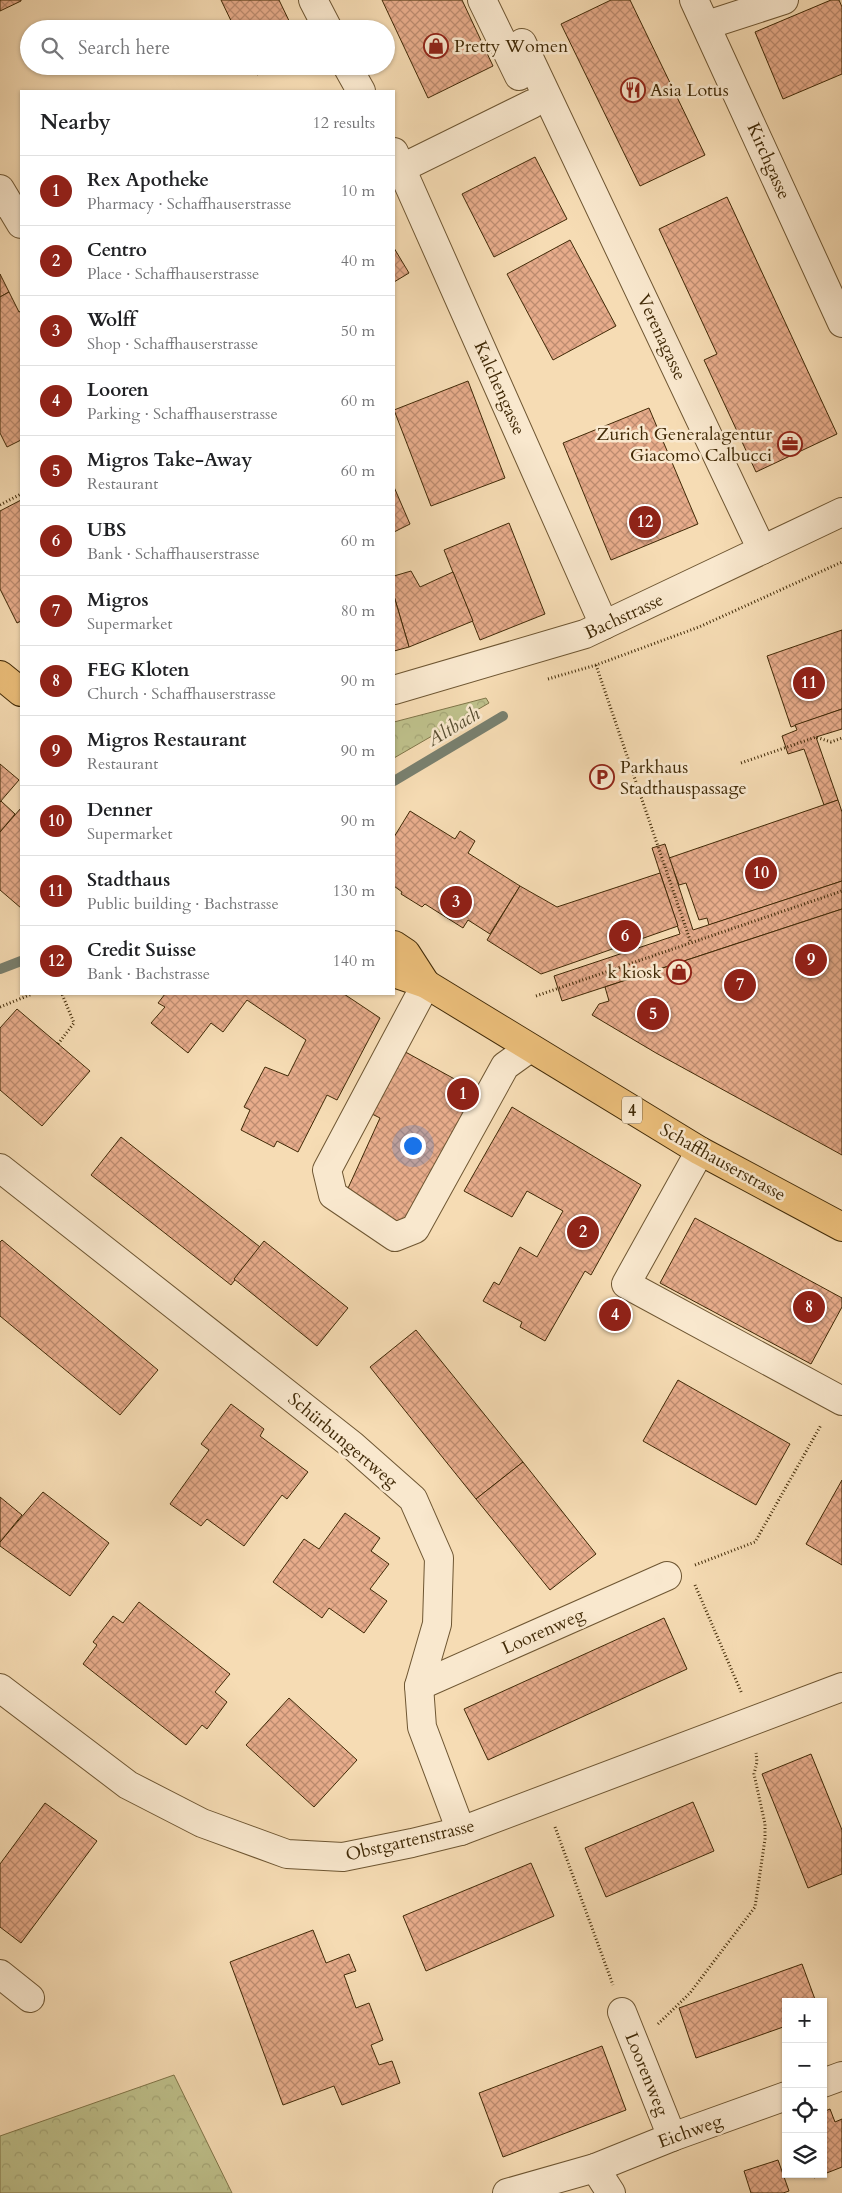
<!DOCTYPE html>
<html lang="en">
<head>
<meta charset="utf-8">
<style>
  :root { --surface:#fff; --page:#f2f2f2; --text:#202124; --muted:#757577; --line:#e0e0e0; --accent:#8f2418 }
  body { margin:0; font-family:Cardo,serif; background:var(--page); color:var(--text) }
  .controls { position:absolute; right:15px; bottom:15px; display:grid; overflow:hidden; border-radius:0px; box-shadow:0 1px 4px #0004 }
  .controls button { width:45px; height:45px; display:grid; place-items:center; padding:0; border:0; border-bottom:1px solid var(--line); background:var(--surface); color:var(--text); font:25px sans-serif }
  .you { position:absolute; left:412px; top:1145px; width:18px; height:18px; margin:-12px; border:4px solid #fff; border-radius:50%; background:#1a73e8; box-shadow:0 0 0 8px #1a73e833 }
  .badge { display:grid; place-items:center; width:32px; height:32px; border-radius:50%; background:var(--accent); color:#fff; font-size:16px; font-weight:700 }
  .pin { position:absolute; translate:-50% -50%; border:2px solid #fff; box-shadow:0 1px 5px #0006 }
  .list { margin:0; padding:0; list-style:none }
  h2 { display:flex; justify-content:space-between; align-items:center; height:65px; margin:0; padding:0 20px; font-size:21px }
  h2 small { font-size:16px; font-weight:400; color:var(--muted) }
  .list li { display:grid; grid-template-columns:32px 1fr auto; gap:15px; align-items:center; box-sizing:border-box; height:70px; padding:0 20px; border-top:1px solid var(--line) }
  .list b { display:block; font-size:19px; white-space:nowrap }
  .list p { margin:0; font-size:16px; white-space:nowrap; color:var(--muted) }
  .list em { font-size:16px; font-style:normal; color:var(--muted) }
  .icon { flex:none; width:28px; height:28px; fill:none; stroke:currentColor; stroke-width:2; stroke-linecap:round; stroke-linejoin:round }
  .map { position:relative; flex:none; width:842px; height:2193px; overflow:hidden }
  .search { position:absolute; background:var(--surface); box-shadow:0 1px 4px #0004; left:20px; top:20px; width:375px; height:55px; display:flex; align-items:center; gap:12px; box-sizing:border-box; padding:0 18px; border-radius:28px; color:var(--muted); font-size:19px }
  .panel { position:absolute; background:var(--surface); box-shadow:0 1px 4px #0004; left:20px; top:90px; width:375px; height:905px; border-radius:0px }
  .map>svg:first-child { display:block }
</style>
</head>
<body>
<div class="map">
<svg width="842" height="2193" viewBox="0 0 842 2193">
  <defs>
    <pattern id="forest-crowns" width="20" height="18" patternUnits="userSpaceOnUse" patternTransform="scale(1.25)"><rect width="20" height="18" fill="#bec08b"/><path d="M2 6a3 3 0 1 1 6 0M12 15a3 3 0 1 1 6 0" fill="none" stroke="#a4a576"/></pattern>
    <pattern id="building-cross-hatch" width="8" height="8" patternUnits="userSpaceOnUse" patternTransform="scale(1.25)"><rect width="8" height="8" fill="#e7ac8b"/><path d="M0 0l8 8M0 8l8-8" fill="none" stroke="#bd8c70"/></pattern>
  </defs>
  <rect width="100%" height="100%" fill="#f6dcb4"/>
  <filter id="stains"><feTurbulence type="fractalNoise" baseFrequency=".004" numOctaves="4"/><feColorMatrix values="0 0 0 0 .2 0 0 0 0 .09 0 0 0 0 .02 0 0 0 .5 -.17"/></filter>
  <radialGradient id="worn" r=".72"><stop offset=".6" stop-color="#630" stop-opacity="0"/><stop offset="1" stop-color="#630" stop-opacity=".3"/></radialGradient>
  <!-- forest -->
  <g fill="url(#forest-crowns)" stroke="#807549">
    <path d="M486,698L489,703L394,758V722Z"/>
    <path d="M174,2075L232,2193H0V2136Z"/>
  </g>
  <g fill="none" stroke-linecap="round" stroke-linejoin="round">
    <!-- stream -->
    <g stroke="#79806f" stroke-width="10">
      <path d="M394,781L503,716"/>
      <path d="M0,969L21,961"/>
    </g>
  </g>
  <!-- building -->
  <g fill="url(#building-cross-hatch)" stroke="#412a07">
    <path d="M0,0H21V1L0,11Z"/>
    <path d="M221,0H279L293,29H235Z"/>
    <path d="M382,0H462L493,66L428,98Z"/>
    <path d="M611,0H630L705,155L640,186L561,24Z"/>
    <path d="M831,0H839L842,7V74L783,99L755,32Z"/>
    <path d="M253,66H275L257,75Z"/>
    <path d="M535,157L567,219L494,257L462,194Z"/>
    <path d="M727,197L837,434L756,472L704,360L717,354L659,229Z"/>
    <path d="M570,240L616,326L553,360L507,274Z"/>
    <path d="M394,248L409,273L394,282Z"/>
    <path d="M0,274L9,292L0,297Z"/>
    <path d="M9,292L19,312L21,311V440L7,447L0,433V297Z"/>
    <path d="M468,381L505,478L431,506L394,410Z"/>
    <path d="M649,408L698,524L611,560L563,443Z"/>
    <path d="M394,487L410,524L394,532Z"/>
    <path d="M21,500V621L17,623L0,589V511Z"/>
    <path d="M509,523L545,614L480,640L444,550Z"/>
    <path d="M411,571L420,587L453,572L473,621L409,647L394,596V576Z"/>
    <path d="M394,596L409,647L394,651Z"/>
    <path d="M842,630V709L791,727L767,656Z"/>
    <path d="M842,709V729L816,737L838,800L824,805L804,749L788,754L782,736L797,730L795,725Z"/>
    <path d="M0,764L19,780L0,802Z"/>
    <path d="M838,800L842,812V881L709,925L707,918L699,920L686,883L679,885L669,858Z"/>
    <path d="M1,801L15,814L0,832V802Z"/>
    <path d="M21,808V908L0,890V832Z"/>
    <path d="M410,811L455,839L460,831L475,841L468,853L520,886L490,934L468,920L463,928L425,904L422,907L401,894L402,892L394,886V837Z"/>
    <path d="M665,844L693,930L842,881V909L562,1001L554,976L680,934L652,848Z"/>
    <path d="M660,873L678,926L541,974L487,940L520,886L557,907Z"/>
    <path d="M842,909V1155L656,1053L592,1015L599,1004L609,1001L605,987Z"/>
    <path d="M165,994H344L380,1018L337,1100L327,1095L298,1152L277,1141L274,1147L241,1130L250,1110L244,1107L265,1067L288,1076L306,1040L247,1000L223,1032L211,1023L188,1053L151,1023L165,1007L158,1003Z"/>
    <path d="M17,1009L90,1071L42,1126L0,1090V1028Z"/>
    <path d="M400,1049L480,1093L456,1137L399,1227L344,1197L380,1118L366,1111Z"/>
    <path d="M512,1107L641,1185L591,1275L585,1271L545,1341L520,1327L522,1322L483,1301L494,1282L499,1285L520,1247L537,1257L563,1211L527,1191L512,1217L464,1191Z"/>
    <path d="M121,1137L260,1247L231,1285L91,1175Z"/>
    <path d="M695,1218L842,1298V1307L811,1364L660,1283Z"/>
    <path d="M2,1240L158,1370L120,1415L0,1316V1242Z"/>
    <path d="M264,1241L348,1308L317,1346L234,1279Z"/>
    <path d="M416,1330L523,1462L476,1499L370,1367Z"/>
    <path d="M678,1380L790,1444L756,1505L643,1441Z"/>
    <path d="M231,1404L264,1429L260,1436L308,1472L287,1499L282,1495L244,1546L207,1519L201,1526L170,1504L209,1450L201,1444Z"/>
    <path d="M523,1462L596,1554L550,1590L476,1499Z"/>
    <path d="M842,1480V1565L806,1544Z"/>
    <path d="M43,1492L109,1543L70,1596L0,1546V1542Z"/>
    <path d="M0,1497L22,1515L0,1542Z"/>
    <path d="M345,1513L380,1538L371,1551L389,1564L370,1589L387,1601L364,1633L329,1608L322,1618L273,1582L304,1539L319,1549Z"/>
    <path d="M139,1602L230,1674L215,1692L227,1702L207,1729L202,1725L186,1745L83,1664L97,1645L93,1642L113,1616L123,1623Z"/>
    <path d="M664,1618L687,1669L488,1760L464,1709Z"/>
    <path d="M289,1698L357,1760L314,1807L246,1745Z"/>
    <path d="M811,1754L842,1830V1874L808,1888L762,1774Z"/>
    <path d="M693,1802L714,1851L606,1897L585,1848Z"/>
    <path d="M45,1803L97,1841L21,1943L0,1927V1864Z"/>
    <path d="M531,1863L554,1916L426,1971L403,1916Z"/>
    <path d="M313,1930L326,1963L349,1954L356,1971L344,1975L356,2008L369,2003L383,2040L371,2045L379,2065L392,2061L400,2083L342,2105L334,2086L283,2105L230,1962Z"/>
    <path d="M802,1964L816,2002H786V2026L696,2058L679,2008Z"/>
    <path d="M602,2046L626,2110L503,2157L479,2093Z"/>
    <path d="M830,2109L835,2122L842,2119V2167L814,2178L813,2174H823V2112Z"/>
    <path d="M778,2160L789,2191L783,2193H751L744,2171Z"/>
  </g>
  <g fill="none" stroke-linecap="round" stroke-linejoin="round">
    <defs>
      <g id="minor">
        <path d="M313,0L328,29"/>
        <path d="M482,0L519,76"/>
        <path d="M694,0L842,323"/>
        <path d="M707,25L784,0"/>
        <path d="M522,43L762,550"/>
        <path d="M347,66L361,91"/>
        <path d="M394,152L604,625"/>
        <path d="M402,168L532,104"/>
        <path d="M0,189L21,224"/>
        <path d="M394,690L585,634L842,512"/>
        <path d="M426,984L327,1170L333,1195L395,1237L415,1229L505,1066L530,1048"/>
        <path d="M700,1151L626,1284L842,1401"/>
        <path d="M0,1168L352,1445L413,1499L439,1558L437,1624L419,1686L422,1727L461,1831"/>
        <path d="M419,1686L667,1576"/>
        <path d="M0,1688L128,1785L202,1823L287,1854L343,1857L412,1843L461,1831L842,1687"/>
        <path d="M0,1974L30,1998"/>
        <path d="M622,2012L672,2137"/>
        <path d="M823,2083L842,2076"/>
        <path d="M595,2168L611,2193"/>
        <path d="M507,2193L595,2168L672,2137L786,2096"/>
      </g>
      <g id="major">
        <path d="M0,675L21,692"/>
        <path d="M394,945L406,953L426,984"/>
        <path d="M394,973L426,984L700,1151L842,1227"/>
      </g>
    </defs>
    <!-- minor casing -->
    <use href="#minor" stroke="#6e5632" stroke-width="30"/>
    <!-- major casing -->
    <use href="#major" stroke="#412a07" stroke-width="30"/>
    <!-- path -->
    <g stroke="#412a07" stroke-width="3" stroke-dasharray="1 2.5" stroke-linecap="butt">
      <path d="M0,505L21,494"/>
      <path d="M596,665L691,943"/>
      <path d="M548,679L596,665L699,627L842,562"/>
      <path d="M741,763L816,737L831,742L842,738"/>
      <path d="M536,996L842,891"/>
      <path d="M0,1007L32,994"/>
      <path d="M58,1044L74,1023L62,994"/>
      <path d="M695,1565L755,1542L821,1425"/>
      <path d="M695,1585L742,1694"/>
      <path d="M555,1827L613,1985"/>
      <path d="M658,2024L690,1993L755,1907L765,1839V1824L754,1774L757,1762L756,1753"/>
    </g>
    <!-- minor -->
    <use href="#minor" stroke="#f9e8ce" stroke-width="28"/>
    <!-- major -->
    <use href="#major" stroke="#ebbe7a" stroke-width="28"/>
  </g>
  <!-- icons -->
  <defs>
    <symbol id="shop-ring" viewBox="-11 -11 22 22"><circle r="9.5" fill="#f9e8ce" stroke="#8f2418" stroke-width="1.5"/><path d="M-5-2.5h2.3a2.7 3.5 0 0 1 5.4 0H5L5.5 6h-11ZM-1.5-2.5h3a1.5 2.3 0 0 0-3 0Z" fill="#8f2418"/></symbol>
    <symbol id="restaurant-ring" viewBox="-11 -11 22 22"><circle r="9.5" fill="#f9e8ce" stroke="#8f2418" stroke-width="1.5"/><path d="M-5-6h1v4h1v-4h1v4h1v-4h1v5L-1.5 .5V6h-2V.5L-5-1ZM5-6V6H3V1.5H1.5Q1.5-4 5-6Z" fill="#8f2418"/></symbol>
    <symbol id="office-ring" viewBox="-11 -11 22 22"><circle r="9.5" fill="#f9e8ce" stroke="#8f2418" stroke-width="1.5"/><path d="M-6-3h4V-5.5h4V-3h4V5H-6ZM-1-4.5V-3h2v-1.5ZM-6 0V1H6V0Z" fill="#8f2418"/></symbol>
    <symbol id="parking-ring" viewBox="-11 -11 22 22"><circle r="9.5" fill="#f9e8ce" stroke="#8f2418" stroke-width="1.5"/><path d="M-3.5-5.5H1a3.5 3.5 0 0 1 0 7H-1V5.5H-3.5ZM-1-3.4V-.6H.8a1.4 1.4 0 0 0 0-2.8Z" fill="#8f2418"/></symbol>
  </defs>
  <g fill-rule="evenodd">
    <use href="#shop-ring" x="422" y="32" width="28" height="28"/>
    <use href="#restaurant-ring" x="619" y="76" width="28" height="28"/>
    <use href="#office-ring" x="776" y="430" width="28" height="28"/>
    <use href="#parking-ring" x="588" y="763" width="28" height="28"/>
    <use href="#shop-ring" x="665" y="958" width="28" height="28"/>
  </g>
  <g text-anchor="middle" stroke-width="5" stroke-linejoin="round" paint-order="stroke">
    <!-- shield labels -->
    <rect fill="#f9e8ce" stroke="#786343" stroke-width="1" x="622" y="1096.5" width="20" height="27" rx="4"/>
    <g font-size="16" font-weight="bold" fill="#412a07">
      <text x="632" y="1116">4</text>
    </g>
    <!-- poi labels -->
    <g font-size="18" fill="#412a07" stroke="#f9e8ce" text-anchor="start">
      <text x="454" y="52">Pretty Women</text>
      <text x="650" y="96">Asia Lotus</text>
      <text x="772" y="440" text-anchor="end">Zurich Generalagentur<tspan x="772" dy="21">Giacomo Calbucci</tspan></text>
      <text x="620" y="773">Parkhaus<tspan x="620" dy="21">Stadthauspassage</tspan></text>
      <text x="662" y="978" text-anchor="end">k kiosk</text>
    </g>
    <!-- street labels -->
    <g font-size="18" fill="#412a07" stroke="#f9e8ce">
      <text transform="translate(769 161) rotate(66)" y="6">Kirchgasse</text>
      <text transform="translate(662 337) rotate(65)" y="6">Verenagasse</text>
      <text transform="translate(500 388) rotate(66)" y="6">Kalchengasse</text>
      <text transform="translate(624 616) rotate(-25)" y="6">Bachstrasse</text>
      <text transform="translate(723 1162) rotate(29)" y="6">Schaffhauserstrasse</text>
      <text transform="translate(343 1440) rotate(40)" y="6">Schürbungertweg</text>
      <text transform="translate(543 1631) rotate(-24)" y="6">Loorenweg</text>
      <text transform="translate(410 1840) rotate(-13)" y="6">Obstgartenstrasse</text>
      <text transform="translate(647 2074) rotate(68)" y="6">Loorenweg</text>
      <text transform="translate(690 2131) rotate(-20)" y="6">Eichweg</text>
    </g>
    <!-- water labels -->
    <g font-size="19" font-style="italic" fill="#584e32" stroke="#f9e8ce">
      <text transform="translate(453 726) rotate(-31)" y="7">Altbach</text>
    </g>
  </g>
  <rect width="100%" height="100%" filter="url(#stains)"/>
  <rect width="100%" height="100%" fill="url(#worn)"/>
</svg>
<div class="controls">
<button>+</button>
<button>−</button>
<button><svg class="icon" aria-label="locate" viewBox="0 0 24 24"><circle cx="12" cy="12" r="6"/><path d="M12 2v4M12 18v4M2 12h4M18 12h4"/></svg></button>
<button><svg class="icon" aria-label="layers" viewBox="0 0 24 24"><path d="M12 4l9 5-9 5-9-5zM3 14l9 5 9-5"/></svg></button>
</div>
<div class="you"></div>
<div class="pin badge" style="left:463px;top:1094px">1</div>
<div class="pin badge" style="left:583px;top:1232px">2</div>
<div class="pin badge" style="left:456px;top:902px">3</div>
<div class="pin badge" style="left:615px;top:1315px">4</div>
<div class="pin badge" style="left:653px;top:1014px">5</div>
<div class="pin badge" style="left:625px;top:936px">6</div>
<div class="pin badge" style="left:740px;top:985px">7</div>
<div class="pin badge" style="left:809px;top:1307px">8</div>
<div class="pin badge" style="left:811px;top:960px">9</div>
<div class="pin badge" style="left:761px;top:873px">10</div>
<div class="pin badge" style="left:809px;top:683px">11</div>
<div class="pin badge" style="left:645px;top:522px">12</div>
<div class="search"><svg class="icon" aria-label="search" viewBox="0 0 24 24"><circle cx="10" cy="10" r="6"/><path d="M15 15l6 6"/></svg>Search here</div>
<section class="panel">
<h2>Nearby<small>12 results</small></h2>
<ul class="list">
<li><span class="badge">1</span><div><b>Rex Apotheke</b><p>Pharmacy · Schaffhauserstrasse</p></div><em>10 m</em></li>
<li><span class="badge">2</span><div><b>Centro</b><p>Place · Schaffhauserstrasse</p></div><em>40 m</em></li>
<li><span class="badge">3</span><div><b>Wolff</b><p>Shop · Schaffhauserstrasse</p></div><em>50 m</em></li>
<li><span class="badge">4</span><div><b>Looren</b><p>Parking · Schaffhauserstrasse</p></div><em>60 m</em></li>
<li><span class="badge">5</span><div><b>Migros Take-Away</b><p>Restaurant</p></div><em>60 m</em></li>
<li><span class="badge">6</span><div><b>UBS</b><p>Bank · Schaffhauserstrasse</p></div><em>60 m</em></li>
<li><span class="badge">7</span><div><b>Migros</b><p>Supermarket</p></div><em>80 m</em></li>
<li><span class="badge">8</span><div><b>FEG Kloten</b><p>Church · Schaffhauserstrasse</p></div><em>90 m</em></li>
<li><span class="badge">9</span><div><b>Migros Restaurant</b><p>Restaurant</p></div><em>90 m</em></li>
<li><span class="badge">10</span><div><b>Denner</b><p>Supermarket</p></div><em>90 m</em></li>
<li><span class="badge">11</span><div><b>Stadthaus</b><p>Public building · Bachstrasse</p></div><em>130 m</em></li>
<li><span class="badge">12</span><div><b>Credit Suisse</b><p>Bank · Bachstrasse</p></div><em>140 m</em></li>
</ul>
</section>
</div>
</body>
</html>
